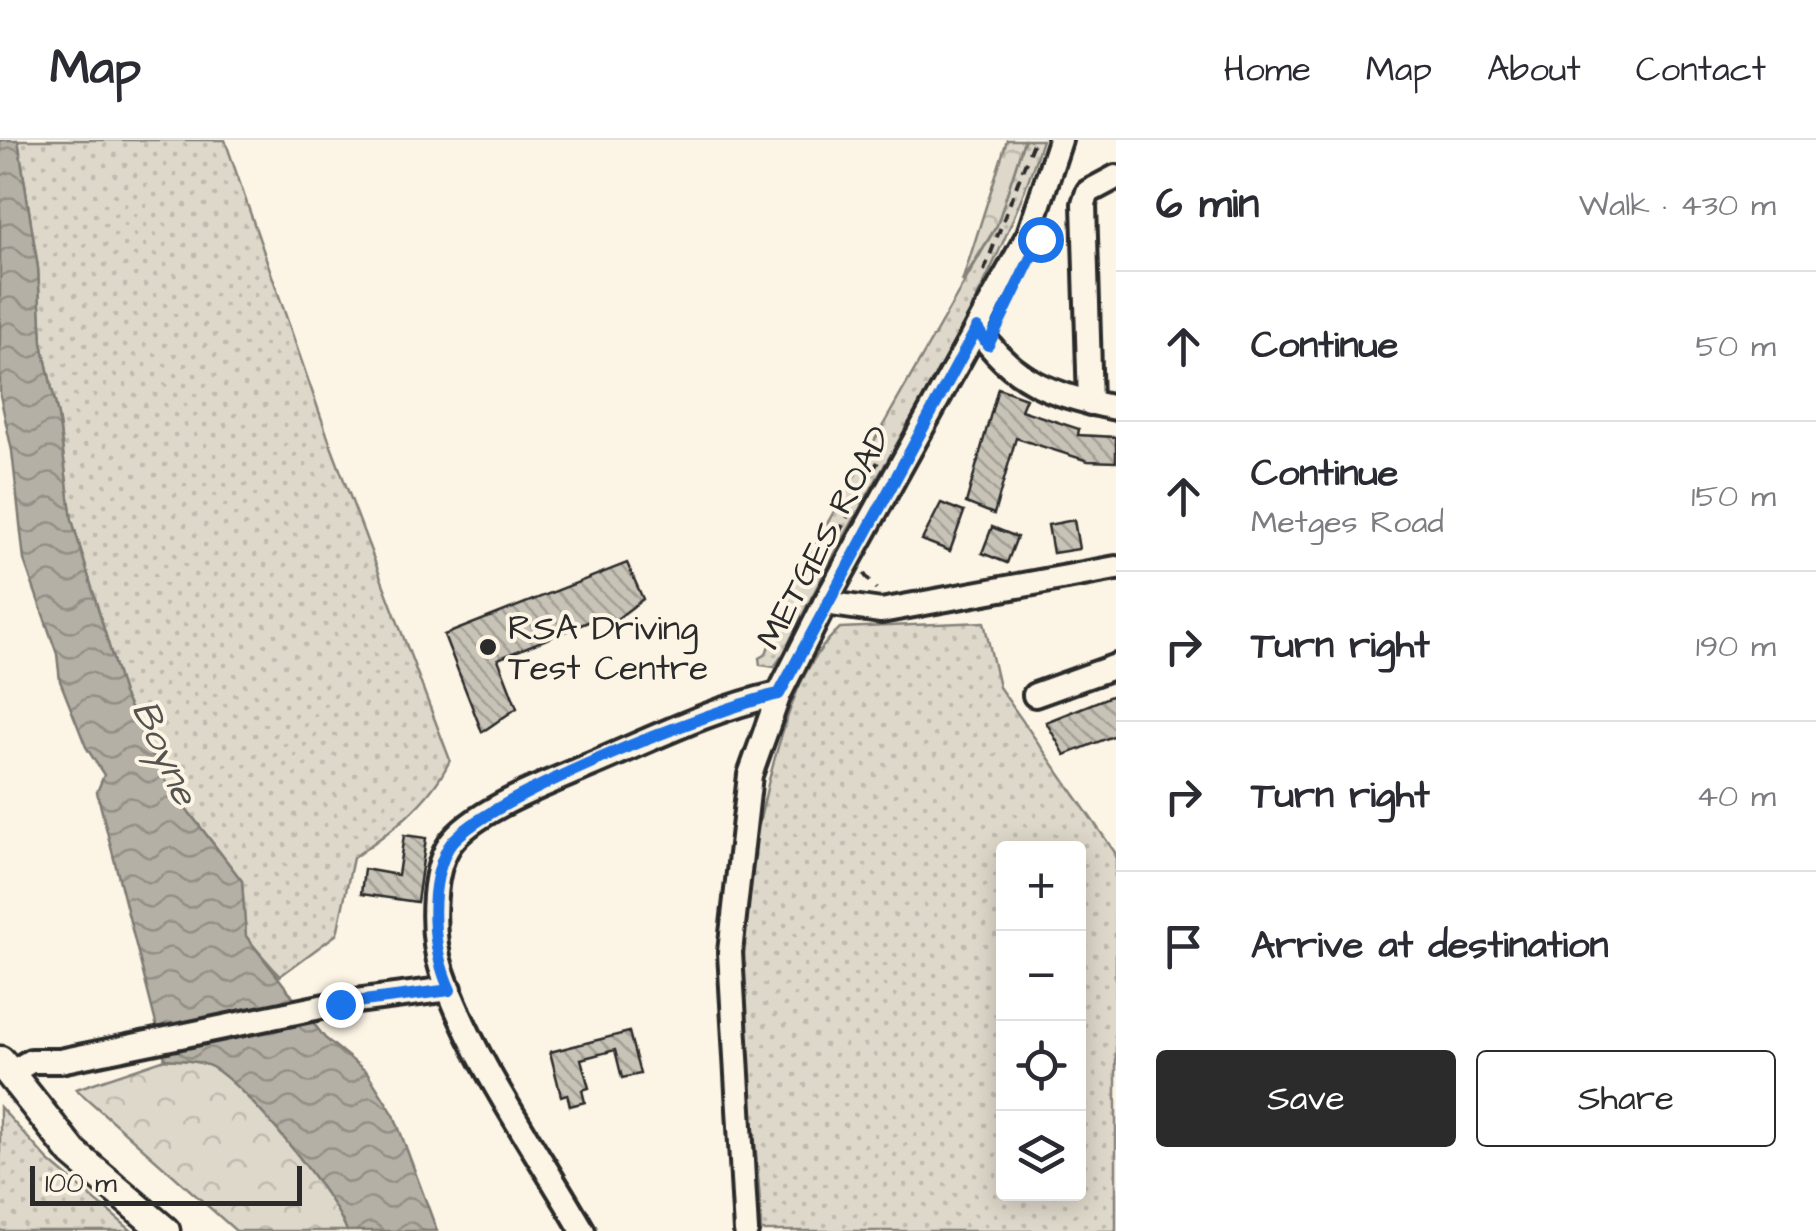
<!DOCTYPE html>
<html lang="en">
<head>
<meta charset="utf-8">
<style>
  :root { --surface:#fff; --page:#f7f7f7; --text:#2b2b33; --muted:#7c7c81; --line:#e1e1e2; --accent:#2b2b2b }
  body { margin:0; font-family:"Architects Daughter",sans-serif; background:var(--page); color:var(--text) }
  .controls { position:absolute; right:30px; bottom:30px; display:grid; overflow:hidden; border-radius:10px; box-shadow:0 5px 25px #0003 }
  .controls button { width:90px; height:90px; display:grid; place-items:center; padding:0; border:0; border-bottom:2px solid var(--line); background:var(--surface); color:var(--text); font:50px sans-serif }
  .scale { position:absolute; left:30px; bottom:25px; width:272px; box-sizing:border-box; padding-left:10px; border:5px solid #2b2b2b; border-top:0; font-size:28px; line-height:35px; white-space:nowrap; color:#2b2b2b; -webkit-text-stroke:8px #fcf5e5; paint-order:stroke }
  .stop { position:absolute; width:30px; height:30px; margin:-22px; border:8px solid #1a73e8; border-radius:50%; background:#fff }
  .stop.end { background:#1a73e8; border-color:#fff; box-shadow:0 2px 10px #0008 }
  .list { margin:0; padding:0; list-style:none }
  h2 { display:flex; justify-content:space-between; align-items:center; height:130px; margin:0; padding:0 40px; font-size:42px }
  h2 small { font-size:32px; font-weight:400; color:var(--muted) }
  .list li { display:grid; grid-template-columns:65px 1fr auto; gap:30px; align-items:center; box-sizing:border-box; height:150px; padding:0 40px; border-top:2px solid var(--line) }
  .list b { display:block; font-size:38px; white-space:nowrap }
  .list p { margin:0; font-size:32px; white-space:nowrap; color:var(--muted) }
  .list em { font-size:32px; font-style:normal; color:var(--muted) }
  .actions { display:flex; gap:20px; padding:30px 40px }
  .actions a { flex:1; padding:22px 0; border:2px solid var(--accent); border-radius:10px; text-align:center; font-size:35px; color:var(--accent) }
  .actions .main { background:var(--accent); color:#fff }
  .icon { flex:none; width:55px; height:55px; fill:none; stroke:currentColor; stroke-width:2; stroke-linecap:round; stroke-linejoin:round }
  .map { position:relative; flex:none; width:1116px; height:1091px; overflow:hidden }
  header { display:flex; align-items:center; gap:60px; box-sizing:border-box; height:140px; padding:0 50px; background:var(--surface); border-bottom:2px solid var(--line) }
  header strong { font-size:48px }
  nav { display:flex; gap:55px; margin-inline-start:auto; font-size:35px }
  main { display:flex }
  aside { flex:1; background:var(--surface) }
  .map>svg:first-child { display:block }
</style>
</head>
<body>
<header>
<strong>Map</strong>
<nav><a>Home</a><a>Map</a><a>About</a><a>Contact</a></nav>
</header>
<main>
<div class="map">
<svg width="1116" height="1091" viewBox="0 0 1116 1091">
  <defs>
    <pattern id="grass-dots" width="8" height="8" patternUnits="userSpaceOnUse" patternTransform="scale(2.5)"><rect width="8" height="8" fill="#ded8ca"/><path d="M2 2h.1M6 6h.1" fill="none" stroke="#bfbaae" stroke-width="1.8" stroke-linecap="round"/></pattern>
    <pattern id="forest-crowns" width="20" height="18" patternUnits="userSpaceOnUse" patternTransform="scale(2.5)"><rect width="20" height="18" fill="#ded8ca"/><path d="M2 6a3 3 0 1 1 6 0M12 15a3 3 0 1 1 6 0" fill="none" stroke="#bfbaae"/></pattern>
    <pattern id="water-waves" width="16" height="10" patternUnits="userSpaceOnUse" patternTransform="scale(2.5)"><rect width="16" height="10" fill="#b4b0a5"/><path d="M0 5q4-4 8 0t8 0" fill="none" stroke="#938f87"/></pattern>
    <pattern id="building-back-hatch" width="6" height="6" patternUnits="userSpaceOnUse" patternTransform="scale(2.5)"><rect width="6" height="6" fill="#c8c3b7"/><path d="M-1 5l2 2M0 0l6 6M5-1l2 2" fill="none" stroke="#a39f95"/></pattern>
  </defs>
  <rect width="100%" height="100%" fill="#fcf5e5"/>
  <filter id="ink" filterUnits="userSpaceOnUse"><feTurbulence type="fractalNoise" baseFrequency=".01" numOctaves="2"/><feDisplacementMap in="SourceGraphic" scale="20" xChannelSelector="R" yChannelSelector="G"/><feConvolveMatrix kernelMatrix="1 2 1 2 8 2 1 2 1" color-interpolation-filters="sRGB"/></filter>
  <g filter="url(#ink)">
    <!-- grass -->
    <g fill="url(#grass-dots)" stroke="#84827a" stroke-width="2.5" fill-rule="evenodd">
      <path d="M18,0H225L331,306L450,620C430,663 391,691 353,718L337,794L280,836L245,796L242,741L168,645L123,554L72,380L58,276L42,203L38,128Z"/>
      <path d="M1024,0H1042C984,185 865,339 784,513L774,527L760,525L759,518L766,514L787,454L997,85Z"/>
      <path d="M984,482L999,547L1116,714V1091H761C760,1010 743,929 743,848C744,767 755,684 778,607C791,563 805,520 840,488ZM1004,708H1078V1054H1004Z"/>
      <path d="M0,967L49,1021L132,1091H0Z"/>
    </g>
    <!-- forest -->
    <g fill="url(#forest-crowns)" stroke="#84827a" stroke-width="2.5">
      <path d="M1007,0H1024L997,85L962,142Z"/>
      <path d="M165,919C180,920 198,920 212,927C247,947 333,1053 347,1091H236L76,949Z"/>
    </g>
    <!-- water -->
    <path fill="url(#water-waves)" stroke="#7d7b74" stroke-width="2.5" d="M0,0H18L38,128L42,203L58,276L72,380L123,554L168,645L242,741L246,796L325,898L367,932L394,975L437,1091H347C333,1053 247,947 212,927C198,920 180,920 165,919L97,652L104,635L86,607L60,541L57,514L24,420L12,311L0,255Z"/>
    <!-- building -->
    <g fill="url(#building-back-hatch)" stroke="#2b2b2b" stroke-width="2.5">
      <path d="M998,248L1026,258L1021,270L1079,289L1078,295L1116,297V322L1088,321L1016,298L994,374L966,363Z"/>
      <path d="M941,363L964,372L950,411L922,400Z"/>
      <path d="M1074,380L1079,409L1053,413L1048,385Z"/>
      <path d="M992,387L1017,397L1007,423L982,413Z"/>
      <path d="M627,423L643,459L609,485L605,475L498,519L517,568L482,592L444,495Z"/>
      <path d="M1116,554V595L1065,615L1046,582Z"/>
      <path d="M404,695L426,698L417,762L361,754L364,729L398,735Z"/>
      <path d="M629,892L640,934L622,938L615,910L581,919L589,948L582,950L585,962L570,966L567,954L561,956L550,912Z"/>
    </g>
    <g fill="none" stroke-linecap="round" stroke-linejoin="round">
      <defs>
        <g id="minor">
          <path d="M977,188C1012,242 1055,256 1116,268"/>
          <path d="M1090,263L1084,64L1088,52L1116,37"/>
          <path d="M825,463L881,471L1116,428"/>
          <path d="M1035,555L1116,526"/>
          <path d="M9,934L31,921H60L340,863L450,849"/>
          <path d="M583,1091C536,1009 472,920 442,831C431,798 430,733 450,704C474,670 549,643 588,626C650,600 713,568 779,554"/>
          <path d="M746,1091L730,812L750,635L779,554L825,463L1029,94L1060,0"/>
        </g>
        <path id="major" d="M0,921L73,1013L165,1091"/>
      </defs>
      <!-- minor casing -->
      <use href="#minor" stroke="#2b2b2b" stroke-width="30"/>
      <!-- major casing -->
      <use href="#major" stroke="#2b2b2b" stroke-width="35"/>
      <!-- path -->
      <g stroke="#2b2b2b" stroke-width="4" stroke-dasharray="10 8" stroke-linecap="butt">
        <path d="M984,131L1034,0"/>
        <path d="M864,434L876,449"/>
        <path d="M812,441L880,318"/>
      </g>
      <!-- minor -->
      <use href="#minor" stroke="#fcf5e5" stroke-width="22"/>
      <!-- major -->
      <use href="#major" stroke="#fcf5e5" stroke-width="28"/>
    </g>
  </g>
  <g fill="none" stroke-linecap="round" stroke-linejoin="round" filter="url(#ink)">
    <!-- route -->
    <path stroke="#1a73e8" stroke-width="12" d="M340,864L450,850C432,811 427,747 448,708C475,661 721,566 779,554L977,188L988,205L1040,99"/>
  </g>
  <!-- markers -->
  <circle fill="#2b2b2b" stroke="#fcf5e5" stroke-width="4" cx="488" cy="507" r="10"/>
  <g text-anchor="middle" stroke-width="8" stroke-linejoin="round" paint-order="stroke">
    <!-- street labels -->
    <g font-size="35" fill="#2b2b2b" stroke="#fcf5e5">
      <text transform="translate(823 397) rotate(-62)" y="12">METGES ROAD</text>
    </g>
    <!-- poi labels -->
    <g font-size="35" fill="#2b2b2b" stroke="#fcf5e5" text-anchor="start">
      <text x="508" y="499">RSA Driving<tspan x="508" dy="40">Test Centre</tspan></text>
    </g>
    <!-- water labels -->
    <g font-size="38" font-style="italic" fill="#545350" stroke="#fcf5e5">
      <text transform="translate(166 612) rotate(66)" y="13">Boyne</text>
    </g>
  </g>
</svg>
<div class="controls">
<button>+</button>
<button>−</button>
<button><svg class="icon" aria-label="locate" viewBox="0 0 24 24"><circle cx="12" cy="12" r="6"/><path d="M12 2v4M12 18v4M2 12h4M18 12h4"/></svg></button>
<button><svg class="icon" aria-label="layers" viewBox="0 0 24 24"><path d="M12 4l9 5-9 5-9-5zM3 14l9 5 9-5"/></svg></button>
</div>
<div class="scale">100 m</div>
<div class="stop" style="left:1040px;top:99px"></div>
<div class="stop end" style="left:340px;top:864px"></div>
</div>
<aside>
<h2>6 min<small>Walk · 430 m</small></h2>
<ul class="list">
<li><svg class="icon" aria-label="ahead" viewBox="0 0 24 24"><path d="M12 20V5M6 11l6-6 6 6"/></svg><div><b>Continue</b></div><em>50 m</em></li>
<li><svg class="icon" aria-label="ahead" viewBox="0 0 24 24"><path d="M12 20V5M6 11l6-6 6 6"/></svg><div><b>Continue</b><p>Metges Road</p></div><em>150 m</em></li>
<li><svg class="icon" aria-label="right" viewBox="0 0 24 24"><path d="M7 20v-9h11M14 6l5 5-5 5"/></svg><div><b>Turn right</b></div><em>190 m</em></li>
<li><svg class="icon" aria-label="right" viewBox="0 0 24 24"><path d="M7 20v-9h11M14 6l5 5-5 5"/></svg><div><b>Turn right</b></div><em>40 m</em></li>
<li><svg class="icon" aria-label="arrive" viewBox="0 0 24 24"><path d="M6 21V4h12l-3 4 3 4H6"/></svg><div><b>Arrive at destination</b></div></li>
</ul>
<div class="actions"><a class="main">Save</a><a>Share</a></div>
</aside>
</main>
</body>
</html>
